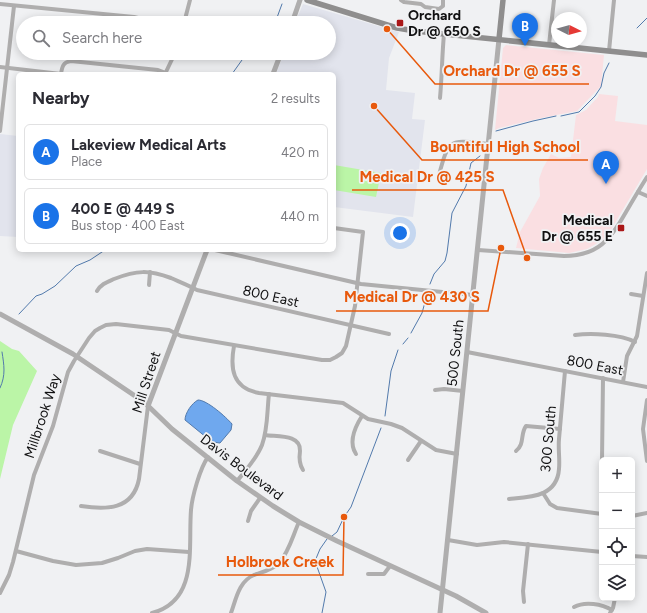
<!DOCTYPE html>
<html lang="en">
<head>
<meta charset="utf-8">
<style>
  :root { --surface:#fff; --page:#f2f2f3; --text:#2b2b33; --muted:#7c7c81; --line:#e1e1e2; --accent:#1a73e8 }
  body { margin:0; font-family:Figtree,sans-serif; background:var(--page); color:var(--text) }
  .controls { position:absolute; right:12px; bottom:12px; display:grid; overflow:hidden; border-radius:6px; box-shadow:0 2px 10px #0003 }
  .controls button { width:36px; height:36px; display:grid; place-items:center; padding:0; border:0; border-bottom:1px solid var(--line); background:var(--surface); color:var(--text); font:20px sans-serif }
  .compass { position:absolute; left:551px; top:12px; width:36px; height:36px; border-radius:50%; background:var(--surface); box-shadow:0 2px 10px #0003; rotate:96deg }
  .you { position:absolute; left:400px; top:233px; width:14px; height:14px; margin:-10px; border:3px solid #fff; border-radius:50%; background:#1a73e8; box-shadow:0 0 0 6px #1a73e833 }
  .badge { display:grid; place-items:center; width:26px; height:26px; border-radius:50%; background:var(--accent); color:#fff; font-size:13px; font-weight:700 }
  .pin { position:absolute; translate:-50% -33px; filter:drop-shadow(0 1px 2px #0008) }
  .pin::after { content:''; position:absolute; top:21px; width:14px; height:12px; background:inherit; clip-path:polygon(0 0,100% 0,50% 100%) }
  .list { margin:0; padding:0; list-style:none }
  h2 { display:flex; justify-content:space-between; align-items:center; height:52px; margin:0; padding:0 16px; font-size:17px }
  h2 small { font-size:13px; font-weight:400; color:var(--muted) }
  .list li { display:grid; grid-template-columns:26px 1fr auto; gap:12px; align-items:center; box-sizing:border-box; height:56px; margin:0 8px 8px; padding:0 8px; border:1px solid var(--line); border-radius:6px }
  .list b { display:block; font-size:15px; white-space:nowrap }
  .list p { margin:0; font-size:13px; white-space:nowrap; color:var(--muted) }
  .list em { font-size:13px; font-style:normal; color:var(--muted) }
  .icon { flex:none; width:22px; height:22px; fill:none; stroke:currentColor; stroke-width:2; stroke-linecap:round; stroke-linejoin:round }
  .map { position:relative; flex:none; width:647px; height:613px; overflow:hidden }
  .search { position:absolute; background:var(--surface); box-shadow:0 2px 10px #0003; left:16px; top:16px; width:320px; height:44px; display:flex; align-items:center; gap:10px; box-sizing:border-box; padding:0 14px; border-radius:22px; color:var(--muted); font-size:15px }
  .panel { position:absolute; background:var(--surface); box-shadow:0 2px 10px #0003; left:16px; top:72px; width:320px; height:180px; border-radius:6px }
  .map>svg:first-child { display:block }
</style>
</head>
<body>
<div class="map">
<svg width="647" height="613" viewBox="0 0 647 613">
  <rect width="100%" height="100%" fill="#f0f1f3"/>
  <!-- built -->
  <g fill="#e2e4ed">
    <path d="M303,4L399,32L389,58L386,90L415,93L412,119L425,120L413,217L334,207V74H276L284,53H329V23H295Z"/>
    <path d="M0,134L18,136V237L0,236Z"/>
  </g>
  <!-- medical -->
  <g fill="#fadfe2">
    <path d="M506,45L604,55L601,86L577,111L541,118L499,128L495,130L503,48Z"/>
    <path d="M599,94L618,96L615,121L647,125V169L644,174L609,233L601,241L587,249L569,253L516,248L520,232L540,196L539,179L543,168L551,154L559,158L571,157L576,115L586,110L598,97Z"/>
  </g>
  <!-- green -->
  <g fill="#bbf5a7">
    <path d="M334,165L381,173L376,197L334,190Z"/>
    <path d="M0,341L12,349L19,351L37,371L13,425L0,479Z"/>
  </g>
  <!-- water -->
  <path fill="#6fa8ee" stroke="#527aac" d="M198,400C207,400 226,417 232,424L231,430L220,443L212,442L185,420C185,413 192,403 198,400Z"/>
  <g fill="none" stroke-linecap="round" stroke-linejoin="round">
    <!-- stream -->
    <g stroke="#527aac" stroke-width="1">
      <path d="M275,23L282,4"/>
      <path d="M637,28L647,18"/>
      <path d="M232,74L247,53"/>
      <path d="M561,116L579,112L595,96L601,87L604,73L609,63"/>
      <path d="M496,131L533,121L556,116"/>
      <path d="M430,284L434,274L445,261L447,253L452,213L466,186L471,163L480,156"/>
      <path d="M19,314L36,296L42,294L55,286L76,266L90,260L105,250"/>
      <path d="M411,333L422,313L427,295"/>
      <path d="M403,344L408,338"/>
      <path d="M0,388C6,375 4,365 2,352"/>
      <path d="M385,416L391,371L398,350"/>
      <path d="M332,536L337,532L344,517L351,507L381,428"/>
      <path d="M322,613L326,592L315,561L320,549L327,539"/>
    </g>
    <!-- minor -->
    <g stroke="#afaeae" stroke-width="4">
      <path d="M401,0L404,2L421,4L425,7L439,9L443,6V0"/>
      <path d="M0,4L134,17L158,23"/>
      <path d="M184,23L190,0"/>
      <path d="M549,45L554,0"/>
      <path d="M609,51L614,0"/>
      <path d="M186,53L201,55"/>
      <path d="M0,67L61,74"/>
      <path d="M61,74C62,67 63,62 71,61L158,70L166,73"/>
      <path d="M165,74L175,53"/>
      <path d="M440,98C442,76 442,55 444,34"/>
      <path d="M0,131L14,6"/>
      <path d="M439,175C449,137 450,140 489,144"/>
      <path d="M638,192L647,196"/>
      <path d="M215,250L361,284L473,295"/>
      <path d="M478,250L564,256C598,256 611,239 626,212C633,200 640,188 647,177"/>
      <path d="M149,285L150,272"/>
      <path d="M97,291C101,284 107,282 114,279C137,270 149,270 171,278C180,282 188,285 197,290L389,334"/>
      <path d="M631,294L643,296"/>
      <path d="M575,335C591,333 620,334 635,342"/>
      <path d="M234,346C230,368 232,388 259,393L343,403L368,419L391,424L402,428L436,450L457,454"/>
      <path d="M467,352L647,387"/>
      <path d="M623,382L627,356L637,336L647,273"/>
      <path d="M435,390L444,389L463,391"/>
      <path d="M647,400L643,429L647,461"/>
      <path d="M265,435C277,437 301,434 300,451C299,458 299,464 303,470"/>
      <path d="M100,451L140,464"/>
      <path d="M516,451C525,444 520,434 526,426L560,429"/>
      <path d="M356,454C348,442 355,427 362,416"/>
      <path d="M408,460L421,441"/>
      <path d="M602,460L603,378"/>
      <path d="M237,481C246,470 257,458 262,445C268,429 267,410 269,394"/>
      <path d="M543,493L550,504L557,508L602,514"/>
      <path d="M509,499C530,497 557,497 559,469C560,459 558,449 559,439C561,416 563,394 565,371"/>
      <path d="M81,506C106,510 133,510 139,479L148,406"/>
      <path d="M632,516L647,513"/>
      <path d="M248,521L251,511L260,498"/>
      <path d="M448,540L477,545L504,542L602,552"/>
      <path d="M16,551L53,561L76,565L102,563L118,558L135,551L147,549L189,552"/>
      <path d="M632,556L647,557"/>
      <path d="M368,574H384L390,566"/>
      <path d="M0,593L9,575L13,562L34,475L53,426L68,372L74,361L89,338L95,331L100,328L106,325L116,324L169,330L181,336L322,360H330L336,357L342,353L346,346L355,306L363,232L334,228"/>
      <path d="M524,602L523,591L528,544"/>
      <path d="M574,607C585,601 602,604 612,610"/>
      <path d="M152,613C199,601 188,547 191,510C192,497 200,468 208,457"/>
      <path d="M231,613C236,599 239,581 254,575C263,572 272,570 279,563C289,552 293,535 299,522"/>
      <path d="M610,613L613,608L615,598"/>
    </g>
    <!-- tertiary -->
    <g stroke="#afaeae" stroke-width="5">
      <path d="M292,23L300,0"/>
      <path d="M273,74L281,53"/>
      <path d="M0,314L73,354L144,402L172,429L237,481L273,506L299,522L337,541L456,596L486,613"/>
      <path d="M148,406L207,250"/>
      <path d="M440,613L499,39"/>
    </g>
    <!-- secondary -->
    <g stroke="#8f8e8e" stroke-width="5.5">
      <path d="M307,0L397,28L415,31L647,55"/>
      <path d="M499,39L503,0"/>
    </g>
  </g>
  <!-- markers -->
  <g fill="#aa1717" stroke="#f0f1f3" stroke-width="1.5">
    <rect x="396" y="19" width="8" height="8" rx="2"/>
    <rect x="617" y="224" width="8" height="8" rx="2"/>
  </g>
  <g text-anchor="middle" stroke-width="3.5" stroke-linejoin="round" paint-order="stroke">
    <!-- poi labels -->
    <g font-size="14" font-weight="bold" fill="#101011" stroke="#f0f1f3" text-anchor="start">
      <text x="408" y="20">Orchard<tspan x="408" dy="16">Dr @ 650 S</tspan></text>
      <text x="613" y="225" text-anchor="end">Medical<tspan x="613" dy="16">Dr @ 655 E</tspan></text>
    </g>
    <!-- street labels -->
    <g font-size="14" fill="#101011" stroke="#f0f1f3">
      <text transform="translate(271 296) rotate(13)" y="5">800 East</text>
      <text transform="translate(455 353) rotate(-84)" y="5">500 South</text>
      <text transform="translate(595 365) rotate(11)" y="5">800 East</text>
      <text transform="translate(146 382) rotate(-72)" y="5">Mill Street</text>
      <text transform="translate(42 416) rotate(-72)" y="5">Millbrook Way</text>
      <text transform="translate(548 439) rotate(-85)" y="5">300 South</text>
      <text transform="translate(242 467) rotate(37)" y="5">Davis Boulevard</text>
    </g>
  </g>
  <!-- callouts -->
  <path fill="none" stroke="#e8590c" stroke-width="1.5" d="M387 29L435 84H589M374 106L422 160H588M527 258L503 190H352M501 248L488 311H336M344 517L343 575H218"/>
  <g fill="#e8590c" stroke="#f0f1f3" stroke-width="1.5">
    <circle cx="387" cy="29" r="4"/>
    <circle cx="374" cy="106" r="4"/>
    <circle cx="527" cy="258" r="4"/>
    <circle cx="501" cy="248" r="4"/>
    <circle cx="344" cy="517" r="4"/>
  </g>
  <g font-size="15" text-anchor="middle" font-weight="bold" fill="#e8590c" stroke="#f0f1f3" stroke-width="3.5" stroke-linejoin="round" paint-order="stroke">
    <text x="512" y="76">Orchard Dr @ 655 S</text>
    <text x="505" y="152">Bountiful High School</text>
    <text x="427" y="182">Medical Dr @ 425 S</text>
    <text x="412" y="302">Medical Dr @ 430 S</text>
    <text x="280" y="567">Holbrook Creek</text>
  </g>
</svg>
<div class="controls">
<button>+</button>
<button>−</button>
<button><svg class="icon" aria-label="locate" viewBox="0 0 24 24"><circle cx="12" cy="12" r="6"/><path d="M12 2v4M12 18v4M2 12h4M18 12h4"/></svg></button>
<button><svg class="icon" aria-label="layers" viewBox="0 0 24 24"><path d="M12 4l9 5-9 5-9-5zM3 14l9 5 9-5"/></svg></button>
</div>
<svg class="compass" viewBox="-18 -18 36 36"><path d="M0-13l5 13h-10z" fill="#e53935"/><path d="M0 13l5-13h-10z" fill="#7c7c81"/></svg>
<div class="you"></div>
<div class="pin badge" style="left:606px;top:184px">A</div>
<div class="pin badge" style="left:525px;top:46px">B</div>
<div class="search"><svg class="icon" aria-label="search" viewBox="0 0 24 24"><circle cx="10" cy="10" r="6"/><path d="M15 15l6 6"/></svg>Search here</div>
<section class="panel">
<h2>Nearby<small>2 results</small></h2>
<ul class="list">
<li><span class="badge">A</span><div><b>Lakeview Medical Arts</b><p>Place</p></div><em>420 m</em></li>
<li><span class="badge">B</span><div><b>400 E @ 449 S</b><p>Bus stop · 400 East</p></div><em>440 m</em></li>
</ul>
</section>
</div>
</body>
</html>
